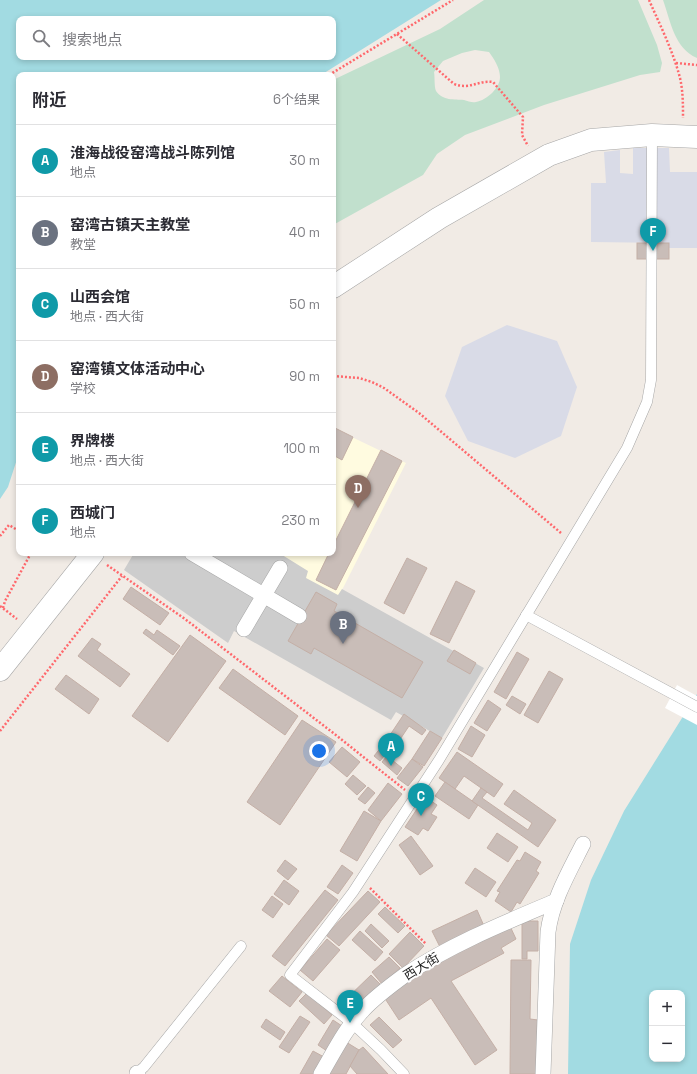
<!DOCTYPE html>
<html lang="zh">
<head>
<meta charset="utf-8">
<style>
  :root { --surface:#fff; --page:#f7f7f7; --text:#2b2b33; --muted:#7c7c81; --line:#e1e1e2; --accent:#cf001b }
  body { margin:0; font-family:"Space Grotesk","Noto Sans SC",sans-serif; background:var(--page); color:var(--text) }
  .controls { position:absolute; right:12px; bottom:12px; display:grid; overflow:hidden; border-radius:8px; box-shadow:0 2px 6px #0003 }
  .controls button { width:36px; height:36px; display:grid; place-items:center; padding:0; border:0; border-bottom:1px solid var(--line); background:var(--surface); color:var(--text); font:20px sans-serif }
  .you { position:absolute; left:319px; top:751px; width:14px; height:14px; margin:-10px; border:3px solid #fff; border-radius:50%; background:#1a73e8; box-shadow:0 0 0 6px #1a73e833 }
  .badge { display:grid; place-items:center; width:26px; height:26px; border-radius:50%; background:var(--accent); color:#fff; font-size:13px; font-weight:700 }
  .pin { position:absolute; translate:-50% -33px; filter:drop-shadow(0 1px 2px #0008) }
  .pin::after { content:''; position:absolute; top:21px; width:14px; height:12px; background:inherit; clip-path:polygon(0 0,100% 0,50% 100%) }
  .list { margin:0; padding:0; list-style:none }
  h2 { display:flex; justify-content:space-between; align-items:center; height:52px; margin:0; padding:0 16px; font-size:17px }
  h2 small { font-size:13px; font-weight:400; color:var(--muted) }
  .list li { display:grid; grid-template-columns:26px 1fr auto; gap:12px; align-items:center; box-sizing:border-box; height:72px; padding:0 16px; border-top:1px solid var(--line) }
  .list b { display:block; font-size:15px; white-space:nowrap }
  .list p { margin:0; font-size:13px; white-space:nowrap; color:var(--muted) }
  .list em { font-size:13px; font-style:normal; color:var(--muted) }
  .icon { flex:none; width:22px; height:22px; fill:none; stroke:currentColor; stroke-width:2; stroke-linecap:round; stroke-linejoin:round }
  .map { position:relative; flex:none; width:697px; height:1074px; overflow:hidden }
  .search { position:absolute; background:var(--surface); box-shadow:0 2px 6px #0003; left:16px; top:16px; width:320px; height:44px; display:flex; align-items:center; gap:10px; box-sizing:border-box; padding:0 14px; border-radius:8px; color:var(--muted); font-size:15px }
  .panel { position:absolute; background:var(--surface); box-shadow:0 2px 6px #0003; left:16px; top:72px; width:320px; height:484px; border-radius:8px }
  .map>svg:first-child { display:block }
</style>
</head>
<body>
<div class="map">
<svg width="697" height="1074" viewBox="0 0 697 1074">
  <rect width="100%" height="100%" fill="#f1ebe5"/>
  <!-- education -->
  <path fill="#fffbe0" d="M333,428L406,463L339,596L305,578L279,553H333Z"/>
  <!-- religious -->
  <path fill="#cdcdcd" d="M134,553H279L308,571L306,578L338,595L342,589L484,668L442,738L396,712L391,720L234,631L228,643L124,570Z"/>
  <!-- wetland -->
  <g fill="#c1e0cd" fill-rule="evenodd">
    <path d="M484,0H638L657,45L662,63L660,72L640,75L544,105L465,135L437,154L423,175L333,225V80L440,29ZM475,50L489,52C494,59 500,68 500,77C500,88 487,100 476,102C472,103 468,101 464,100C454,99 443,101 436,91C434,86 435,77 434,72L443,61L462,53Z"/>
    <path d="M663,0H697V58C674,48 671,22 663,0Z"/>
  </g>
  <!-- plaza -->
  <g fill="#d9dbe7">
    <path d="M633,148H669L670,172H697V248H669V243L591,242V183H606L604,152L620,150V173L633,174Z"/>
    <path d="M507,325L557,341L577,387L561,436L515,458L468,441L445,396L462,347Z"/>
  </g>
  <!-- water -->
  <g fill="#a2dbe2" fill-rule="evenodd">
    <path d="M0,0H441L321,75H19V453L8,487L0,499ZM19,19H333V57H19Z"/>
    <path d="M697,694V1074H568L570,944L591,880L624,811ZM652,993H682V1059H652Z"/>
  </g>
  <!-- pier -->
  <path fill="#fff" d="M677,685L697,696V725L665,708Z"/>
  <!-- building -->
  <g fill="#c9bdb8" stroke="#c4afa6">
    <rect x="637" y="243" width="32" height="16"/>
    <path d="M333,427L353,437L342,460L333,455Z"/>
    <path d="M381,450L402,461L336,590L316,580L329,553H333V546Z"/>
    <path d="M407,558L427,568L404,614L384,603Z"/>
    <path d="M456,581L475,591L449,643L430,634Z"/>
    <path d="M131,587L169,613L160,625L123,599Z"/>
    <path d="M316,592L337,604L334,611L423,662L402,698L314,648L311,654L288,641Z"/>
    <path d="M146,629L154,635L157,630L180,646L173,655L143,633Z"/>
    <path d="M190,635L226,661L168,742L132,716Z"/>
    <path d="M92,638L101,644L97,650L130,674L120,687L78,656Z"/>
    <path d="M454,650L476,663L470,674L447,661Z"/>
    <path d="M517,652L529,659L506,699L494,692Z"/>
    <path d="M233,669L298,716L285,735L219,688Z"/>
    <path d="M549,671L563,679L538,723L524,715Z"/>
    <path d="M66,675L99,699L89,714L55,689Z"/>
    <path d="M512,696L526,704L520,714L506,705Z"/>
    <path d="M488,700L501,709L487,731L474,723Z"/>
    <path d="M404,714L426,730L422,735L409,726L399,741L390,735Z"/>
    <path d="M302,720L336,742L280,825L247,802Z"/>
    <path d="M471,726L485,735L472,757L458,749Z"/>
    <path d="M430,731L442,738L424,766L412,759Z"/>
    <path d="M387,740L393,745L380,761L374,756Z"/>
    <path d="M342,747L360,762L347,777L329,762Z"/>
    <path d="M457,752L503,784L494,797L464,776L455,789L439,778Z"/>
    <path d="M387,756L402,768L397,775L382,762Z"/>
    <path d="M412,759L423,767L408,786L397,778Z"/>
    <path d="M353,775L366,786L357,795L345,784Z"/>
    <path d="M445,782L478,805L469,819L435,796Z"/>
    <path d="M388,783L402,794L381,821L368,810Z"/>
    <path d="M368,787L375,793L365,804L358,799Z"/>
    <path d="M481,788L487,792L482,798L528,830L532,823L504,804L514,790L556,820L538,847L472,801Z"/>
    <path d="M425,797L437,805L431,814L437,817L428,831L423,828L418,835L405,827Z"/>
    <path d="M364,811L381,821L357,861L340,851Z"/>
    <path d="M497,833L518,847L508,862L487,848Z"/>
    <path d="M411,836L433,866L420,875L399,845Z"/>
    <path d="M525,852L541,862L536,871L539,873L520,904L517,902L511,912L495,901L500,892L497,891L517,860L520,861Z"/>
    <path d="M285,860L297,869L288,880L277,871Z"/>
    <path d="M342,865L353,873L338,894L327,887Z"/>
    <path d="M475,868L496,882L486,897L465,883Z"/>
    <path d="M284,880L299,891L289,905L274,894Z"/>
    <path d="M325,890L338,900L285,966L272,956Z"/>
    <path d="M368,891L380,902L339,946L326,935Z"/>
    <path d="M272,896L283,904L273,918L262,910Z"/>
    <path d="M385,907L405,926L398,933L378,914Z"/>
    <path d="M477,910L484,926L440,947L432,931Z"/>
    <path d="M522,921H538V951H527V959H522Z"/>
    <path d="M371,924L389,941L382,948L365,931Z"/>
    <path d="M509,924L516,939L501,948L504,953L451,981L497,1050L475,1065L431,998L399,1020L384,997L452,951Z"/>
    <path d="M360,931L383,952L375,961L352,940Z"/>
    <path d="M410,932L424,946L403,968L389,954Z"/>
    <path d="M327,939L340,950L313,981L300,970Z"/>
    <path d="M389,957L400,968L382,984L372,972Z"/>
    <path d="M511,960H531L530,1019L538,1020L537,1074H510Z"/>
    <path d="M371,975L381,985L352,1013L342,1003Z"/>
    <path d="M282,976L302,992L290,1007L269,991Z"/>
    <path d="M307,993L332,1015L324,1024L299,1001Z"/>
    <path d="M300,1016L310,1022L289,1053L279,1047Z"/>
    <path d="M379,1017L402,1040L393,1048L370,1025Z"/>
    <path d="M266,1019L285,1032L280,1040L261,1027Z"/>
    <path d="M333,1020L342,1026L327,1051L318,1045Z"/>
    <path d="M346,1042L359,1050L346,1074H328Z"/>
    <path d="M363,1047L388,1074H357L350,1066L359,1050Z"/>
    <path d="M313,1051L324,1057L315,1074H300Z"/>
  </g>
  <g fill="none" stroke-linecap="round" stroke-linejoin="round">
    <defs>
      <g id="service">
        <path d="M526,615L697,707"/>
        <path d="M136,1074L144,1067L241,946"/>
        <path d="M404,1074L381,1050L352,1023L290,975L353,892L439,760L627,448L647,402L651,380L652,135"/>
      </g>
      <g id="pedestrian">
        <path d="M192,553L299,616"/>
        <path d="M244,629L280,568"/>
        <path d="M137,1073L138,1074"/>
        <path d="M321,1074C334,1052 345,1029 363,1010C375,997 390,986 405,975C452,944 504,923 556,901"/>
        <path d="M543,1074L548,932C552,901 569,872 583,844"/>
      </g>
      <g id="tertiary">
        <path d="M333,287L439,218L549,155L591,140L652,135L697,137"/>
        <path d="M0,670L93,553"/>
      </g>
    </defs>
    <!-- service casing -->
    <use href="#service" stroke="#a6a6a6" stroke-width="11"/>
    <!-- pedestrian casing -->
    <use href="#pedestrian" stroke="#a6a6a6" stroke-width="16"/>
    <!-- tertiary casing -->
    <use href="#tertiary" stroke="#a6a6a6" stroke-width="23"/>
    <!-- path -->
    <g stroke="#ff686c" stroke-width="2.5" stroke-dasharray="2 2" stroke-linecap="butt">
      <path d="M649,0C660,25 673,51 680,78C683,91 683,104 683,118"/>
      <path d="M397,34L454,84C470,90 478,80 493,82L523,117L522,135L528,146"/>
      <path d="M676,63L697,65"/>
      <path d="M329,75L453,0"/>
      <path d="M333,376L359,378L372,382L384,388L419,413L561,533"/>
      <path d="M0,536L9,525L19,531"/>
      <path d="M107,565L185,619L332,732L405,790"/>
      <path d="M0,606L17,619"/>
      <path d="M3,608L5,601L31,553"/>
      <path d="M0,731L122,576"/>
      <path d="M370,888L426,944"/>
    </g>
    <!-- service -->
    <use href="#service" stroke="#fff" stroke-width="10"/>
    <!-- pedestrian -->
    <use href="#pedestrian" stroke="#fff" stroke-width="15"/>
    <!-- tertiary -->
    <use href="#tertiary" stroke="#fff" stroke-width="22"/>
  </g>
  <g text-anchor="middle" stroke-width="4" stroke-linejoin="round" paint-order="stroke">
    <!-- street labels -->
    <g font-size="13" fill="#1f1f1f" stroke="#fff">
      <text transform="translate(421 966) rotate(-32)" y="5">西大街</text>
    </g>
  </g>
</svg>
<div class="controls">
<button>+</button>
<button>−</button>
</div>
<div class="you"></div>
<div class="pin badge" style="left:391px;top:766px;background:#0f9aa8">A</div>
<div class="pin badge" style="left:343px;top:644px;background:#6b7280">B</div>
<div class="pin badge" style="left:421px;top:816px;background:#0f9aa8">C</div>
<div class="pin badge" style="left:358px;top:508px;background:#8d6e63">D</div>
<div class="pin badge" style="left:350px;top:1023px;background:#0f9aa8">E</div>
<div class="pin badge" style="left:653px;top:251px;background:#0f9aa8">F</div>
<div class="search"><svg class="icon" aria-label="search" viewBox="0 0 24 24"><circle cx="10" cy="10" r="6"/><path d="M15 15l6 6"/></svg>搜索地点</div>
<section class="panel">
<h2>附近<small>6个结果</small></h2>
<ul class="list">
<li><span class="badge" style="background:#0f9aa8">A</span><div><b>淮海战役窑湾战斗陈列馆</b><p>地点</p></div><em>30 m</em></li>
<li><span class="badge" style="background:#6b7280">B</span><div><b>窑湾古镇天主教堂</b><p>教堂</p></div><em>40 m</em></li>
<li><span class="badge" style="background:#0f9aa8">C</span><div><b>山西会馆</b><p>地点 · 西大街</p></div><em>50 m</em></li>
<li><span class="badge" style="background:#8d6e63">D</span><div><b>窑湾镇文体活动中心</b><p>学校</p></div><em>90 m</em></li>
<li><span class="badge" style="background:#0f9aa8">E</span><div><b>界牌楼</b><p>地点 · 西大街</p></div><em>100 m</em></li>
<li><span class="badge" style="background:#0f9aa8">F</span><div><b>西城门</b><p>地点</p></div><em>230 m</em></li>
</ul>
</section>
</div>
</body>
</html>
